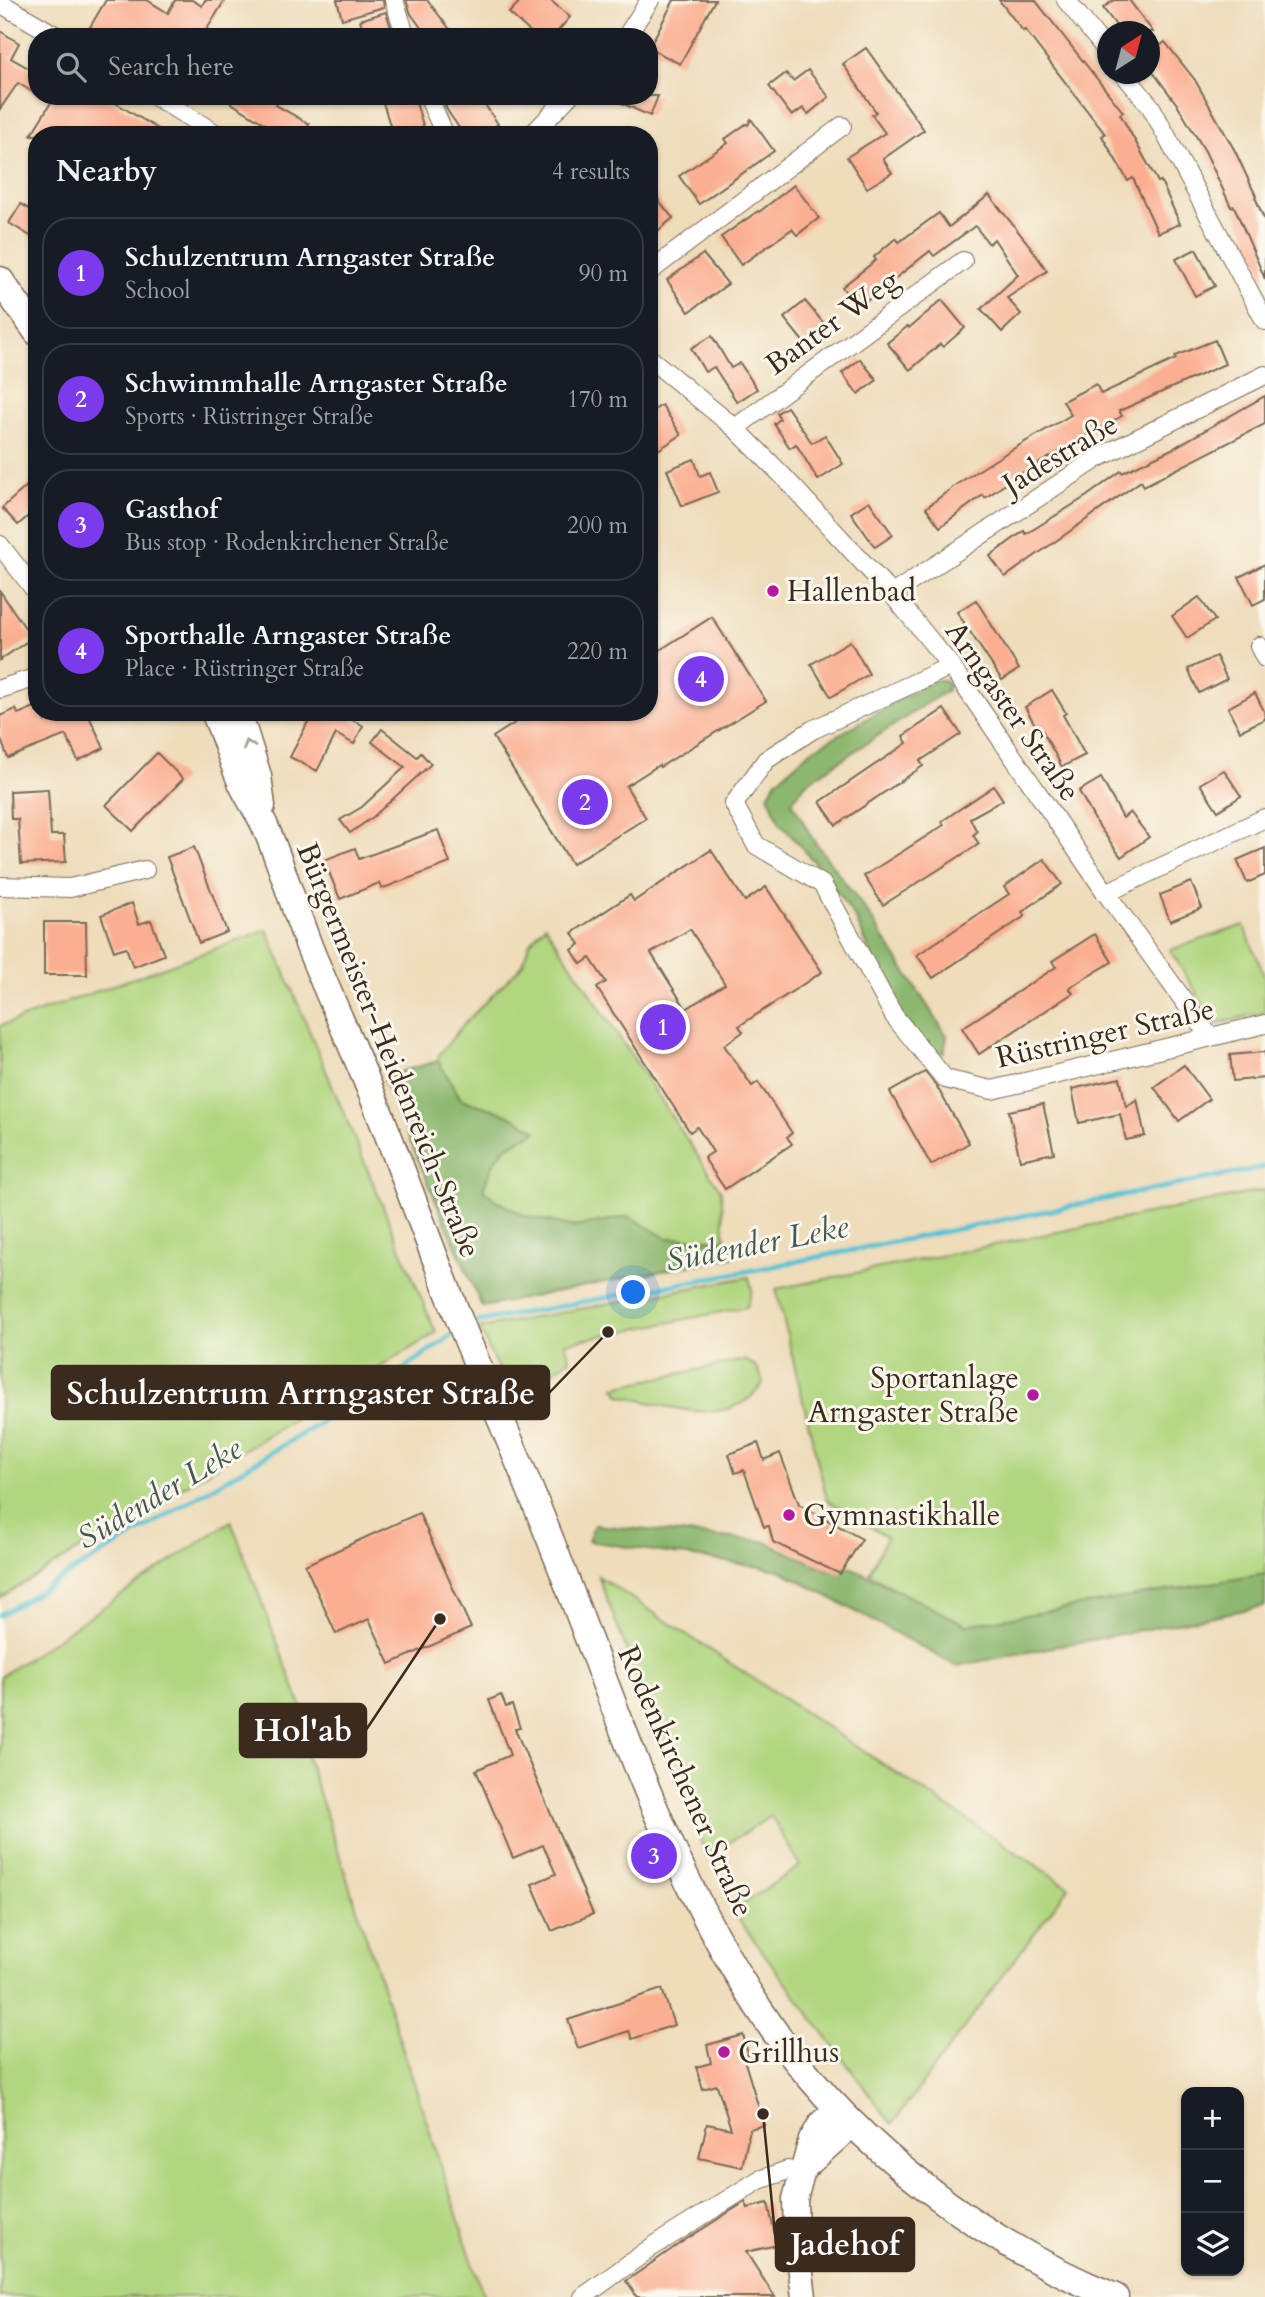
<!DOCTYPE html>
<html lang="en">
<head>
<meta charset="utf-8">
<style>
  :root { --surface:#171b24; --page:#242831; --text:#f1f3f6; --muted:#9ea1a6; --line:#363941; --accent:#7c3aed }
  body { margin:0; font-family:Cardo,serif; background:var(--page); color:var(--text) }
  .controls { position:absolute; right:21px; bottom:21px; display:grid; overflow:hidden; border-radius:14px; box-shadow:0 2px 5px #0004 }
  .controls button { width:63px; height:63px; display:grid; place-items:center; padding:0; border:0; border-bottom:2px solid var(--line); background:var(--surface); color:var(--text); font:35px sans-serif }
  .compass { position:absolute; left:1097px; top:21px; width:63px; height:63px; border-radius:50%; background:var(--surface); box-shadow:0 2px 5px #0004; rotate:36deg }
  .you { position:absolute; left:634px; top:1293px; width:24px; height:24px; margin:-18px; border:5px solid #fff; border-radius:50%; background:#1a73e8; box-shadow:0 0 0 10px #1a73e833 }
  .badge { display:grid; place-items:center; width:46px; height:46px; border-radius:50%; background:var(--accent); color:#fff; font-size:23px; font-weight:700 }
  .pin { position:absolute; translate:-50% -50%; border:4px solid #fff; box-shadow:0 2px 7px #0006 }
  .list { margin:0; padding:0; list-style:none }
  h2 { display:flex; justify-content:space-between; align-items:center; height:91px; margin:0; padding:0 28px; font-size:30px }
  h2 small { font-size:23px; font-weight:400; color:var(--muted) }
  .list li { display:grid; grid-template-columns:46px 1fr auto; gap:21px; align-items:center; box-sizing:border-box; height:112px; margin:0 14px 14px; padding:0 14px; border:2px solid var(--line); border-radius:28px }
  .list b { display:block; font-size:26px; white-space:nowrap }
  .list p { margin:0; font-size:23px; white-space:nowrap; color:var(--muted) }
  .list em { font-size:23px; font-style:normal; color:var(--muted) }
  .icon { flex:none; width:38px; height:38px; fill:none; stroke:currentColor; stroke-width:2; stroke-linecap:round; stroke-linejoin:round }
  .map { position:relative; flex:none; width:1265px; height:2297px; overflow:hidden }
  .search { position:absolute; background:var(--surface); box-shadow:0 2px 5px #0004; left:28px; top:28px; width:630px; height:77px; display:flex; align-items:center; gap:18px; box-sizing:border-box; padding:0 24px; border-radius:28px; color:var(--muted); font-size:26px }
  .panel { position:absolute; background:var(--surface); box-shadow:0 2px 5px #0004; left:28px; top:126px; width:630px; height:595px; border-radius:28px }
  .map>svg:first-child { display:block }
</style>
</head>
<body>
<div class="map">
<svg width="1265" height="2297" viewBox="0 0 1265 2297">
  <rect width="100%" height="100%" fill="#fbf7ec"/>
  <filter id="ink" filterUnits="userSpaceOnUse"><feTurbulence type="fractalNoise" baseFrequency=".0143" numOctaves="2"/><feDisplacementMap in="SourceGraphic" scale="14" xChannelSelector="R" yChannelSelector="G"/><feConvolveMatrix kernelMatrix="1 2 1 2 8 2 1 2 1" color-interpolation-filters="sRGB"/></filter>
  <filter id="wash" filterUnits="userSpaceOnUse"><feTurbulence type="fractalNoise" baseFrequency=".00686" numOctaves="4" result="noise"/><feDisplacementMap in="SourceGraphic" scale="28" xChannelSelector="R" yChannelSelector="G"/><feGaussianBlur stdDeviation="1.57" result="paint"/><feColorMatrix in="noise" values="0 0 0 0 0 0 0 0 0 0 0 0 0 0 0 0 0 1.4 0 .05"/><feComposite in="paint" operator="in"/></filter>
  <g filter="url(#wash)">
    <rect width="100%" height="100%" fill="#eedcba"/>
    <!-- green -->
    <g fill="#b1d67f" stroke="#76804e" stroke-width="2">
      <path d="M545,925L721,1191L725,1240L666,1238L629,1217L575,1227L525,1216L497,1201L483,1190C494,1158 500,1144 533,1134L509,1115L461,1099L438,1061L439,1055L463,1025L523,964L529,944Z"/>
      <path d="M1244,925L1265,978V1012L1216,1024L1170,950Z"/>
      <path d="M267,930L436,1333L0,1598V1026Z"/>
      <path d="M1265,1190V1578L965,1631L869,1573L887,1537L827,1500L776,1289Z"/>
      <path d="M749,1277L752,1290L747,1307L565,1343L570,1359C514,1404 502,1385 480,1328Z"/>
      <path d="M744,1360C756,1365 760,1371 763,1383C731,1432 666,1405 620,1395L615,1387Z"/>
      <path d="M231,1521L310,1729L301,1738L484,2297H0V1677Z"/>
      <path d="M598,1576L1069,1887L892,2124L732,1911L800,1866L771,1816L707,1857Z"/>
    </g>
    <!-- forest -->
    <g fill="#8cb76e" stroke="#647046" stroke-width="2">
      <path d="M934,680H944L949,685L947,690L806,783L792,802L812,838L867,912L947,1036L944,1053L929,1050L899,1013L879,973L856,919L822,871L780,823L768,795L776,781L812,750Z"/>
      <path d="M438,1061L461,1099L509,1115L536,1130L534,1134C500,1144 494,1158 483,1190L497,1201L525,1216L575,1227L629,1216L666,1238L725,1240L735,1256L482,1307L384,1081L403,1071Z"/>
      <path d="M594,1525L763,1541L830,1571L849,1566L966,1625L1265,1574V1606L956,1666L780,1570L588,1541Z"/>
    </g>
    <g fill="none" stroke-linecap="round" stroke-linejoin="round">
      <!-- stream -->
      <g stroke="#58c2d3" stroke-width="5">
        <path d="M470,1325L476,1322L764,1268L1265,1167"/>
        <path d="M0,1615L362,1398L455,1333"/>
      </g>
    </g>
    <g id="blocks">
      <!-- building -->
      <g fill="#fbae90" fill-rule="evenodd">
        <path d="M106,0H147L168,13L175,0H192L202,6L205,0H225L202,37H106L90,27Z"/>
        <path d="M337,0H383L384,7L342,19Z"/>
        <path d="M406,0H427L456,37H428L411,14Z"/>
        <path d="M521,0H550L570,17L553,37H536L509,13Z"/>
        <path d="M674,0H715L680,64L649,48Z"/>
        <path d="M999,0H1035L1123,112L1120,114L1158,182L1161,181L1180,224L1158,233L1133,178L1128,181L1102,136L1105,134L1025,30L1023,31Z"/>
        <path d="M1114,0H1129L1153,32H1121L1103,8Z"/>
        <path d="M386,12L394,37H366L360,20Z"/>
        <path d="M0,31L19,43L11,58L37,73V95L18,83L0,109Z"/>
        <path d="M1165,42L1195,80L1235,151L1256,196L1255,197L1265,221V279L1234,206L1231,207L1205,151L1176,103L1150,68V53Z"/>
        <path d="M866,48L924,130L883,159L892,173L867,188L847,157L885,133L872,115L876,112L843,64Z"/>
        <path d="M808,70L829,97L808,114L803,108L792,116L769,86L786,73L793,81Z"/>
        <path d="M55,96H104L168,135H31Z"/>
        <path d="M220,96H281L276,105L309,124L303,135H283Z"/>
        <path d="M381,96H414L426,135H393Z"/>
        <path d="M441,96H479L498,124L482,135H464L447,110Z"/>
        <path d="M606,96H658L650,116Z"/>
        <path d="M751,119L774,151L699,204L679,176L728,143L725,139L746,124L748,125Z"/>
        <path d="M794,185L819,218L797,235L792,229L741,265L721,237L758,211L759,212Z"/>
        <path d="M649,189L673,218L649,238Z"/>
        <path d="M989,195L1030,246L1047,271L1007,298L1021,314L1002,332L981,309L1018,275L994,239L989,244L975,226L934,256L930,251L858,308L842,287L876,260L874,257L896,238L899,242L939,213L949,227Z"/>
        <path d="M21,204L37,214V240L9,223Z"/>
        <path d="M1196,249L1215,286L1195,296L1176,259Z"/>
        <path d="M703,254L728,284L689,312L667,280Z"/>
        <path d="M942,300L965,328L943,347L940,344L910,370L887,343L908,326L909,328Z"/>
        <path d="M805,301L827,327L805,344L784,318Z"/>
        <path d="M712,336L731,368L740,363L757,389L737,402L714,367L705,372L691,348Z"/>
        <path d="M1215,340L1225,364L1119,411L1122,416L1020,474L985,498L983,495L940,527L926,508L957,484L1006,453L1071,415L1063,401L1096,384L1101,394L1176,359L1175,356Z"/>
        <path d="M860,359L877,380L858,394L842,373Z"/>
        <path d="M1265,396V424L1144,486L1141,481L1005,577L990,556L1024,531L1026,534L1087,496L1121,471L1122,473L1172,449Z"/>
        <path d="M662,405L681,435L649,456V413Z"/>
        <path d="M787,407L812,443L825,435L843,464L818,480L796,444L790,448L774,424L780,419L777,413Z"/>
        <path d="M694,459L700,476L710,472L718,492L682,506L667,470Z"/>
        <path d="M37,477V508L18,525L2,508Z"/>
        <path d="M869,501L893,535L875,547L851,513Z"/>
        <path d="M1265,564V599L1253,605L1239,577Z"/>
        <path d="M0,591L32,638L0,660Z"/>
        <path d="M1199,597L1215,620L1187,638L1172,616Z"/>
        <path d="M976,600L1019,669L1002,680L957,612Z"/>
        <path d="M712,617L766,701L660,767L659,765L626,786L646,818L572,864L493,737L532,712H649V657Z"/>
        <path d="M850,641L869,674L831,697L811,664Z"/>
        <path d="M1216,656L1227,679L1199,693L1188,669Z"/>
        <path d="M1052,690L1066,713L1063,715L1085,755L1062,767L1041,728L1038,730L1025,707Z"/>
        <path d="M1255,693L1265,713V719L1240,731L1228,708Z"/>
        <path d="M37,706V712H41L45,721L62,712H87L104,748L78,761L66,735L8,758L0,737V716L16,709L18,714Z"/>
        <path d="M944,709L961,734L920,761L923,766L836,825L820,802L907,743L903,736Z"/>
        <path d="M313,712H338L363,726L354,744L336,734L317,771L290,757Z"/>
        <path d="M382,729L417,757L421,753L431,764L373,817L350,833L340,820L362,807L405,767L372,742Z"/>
        <path d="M157,753L183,779L133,831L106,805Z"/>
        <path d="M1224,770L1241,796L1218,811L1200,784Z"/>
        <path d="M1101,778L1123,818L1130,812L1149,837L1121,857L1096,822L1079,791Z"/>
        <path d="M994,786L1003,800L970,818L977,832L973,835L979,844L883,905L864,876L944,825L942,821Z"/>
        <path d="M48,789L51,835H64L66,862L21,864L18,819H11L10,791Z"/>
        <path d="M438,830L450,863L381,889L379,883L340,899L324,860L355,848L359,859Z"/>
        <path d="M194,847L227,932L199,943L167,857Z"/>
        <path d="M1265,848V875L1247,883L1237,860Z"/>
        <path d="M711,850L745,901L766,887L822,972L739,1026L743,1032L724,1045L752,1086L758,1082L792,1133L787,1137L792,1144L725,1189L704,1158L713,1152L697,1127L690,1132L597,988L606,982L590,958L581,964L572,950L580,944L572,933L630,895L634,901ZM690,929L725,984L686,1009L651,953Z"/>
        <path d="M1044,859L1062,884L1022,912L1025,916L933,978L917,955L1009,894L1004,887Z"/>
        <path d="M1191,882L1202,908L1170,921L1160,895Z"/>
        <path d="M132,903L139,924L151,920L164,955L133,967L126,947L114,951L101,915Z"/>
        <path d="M44,922H86L87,975H44Z"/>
        <path d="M1095,934L1112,962L1069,988L1073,993L979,1054L962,1028L1056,967L1052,961Z"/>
        <path d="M1265,1052V1078L1233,1081L1230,1055Z"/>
        <path d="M1184,1065L1209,1099L1179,1121L1154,1087Z"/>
        <path d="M925,1072L937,1087L969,1143L931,1165L890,1092Z"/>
        <path d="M1120,1078L1126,1107L1137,1099L1145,1136L1126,1140L1120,1114L1079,1123L1072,1089Z"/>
        <path d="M1043,1104L1054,1153L1020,1160L1009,1111Z"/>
        <path d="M758,1443L764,1460L780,1453L799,1504L862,1539L840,1574L773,1542L769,1526L764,1527L744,1470L735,1473L729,1454Z"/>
        <path d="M419,1513L471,1628L390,1664L369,1619L336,1634L305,1565Z"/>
        <path d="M501,1695L506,1707L512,1705L520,1728L515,1729L593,1914L552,1931L532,1884L556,1874L543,1845L513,1858L476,1770L510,1755L489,1700Z"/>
        <path d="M662,1989L674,2025L632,2039L629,2031L578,2048L568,2020Z"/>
        <path d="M743,2035L748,2054L743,2056L764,2125L750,2129L742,2167L699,2158L707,2124L731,2129L717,2085L703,2089L696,2067L711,2063L707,2045Z"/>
        <path d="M745,2202L748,2208L768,2203L777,2245L746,2252L775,2297H637L626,2281L682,2242Z"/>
      </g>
    </g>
  </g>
  <g filter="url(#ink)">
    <use href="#blocks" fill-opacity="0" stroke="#7a6855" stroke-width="2"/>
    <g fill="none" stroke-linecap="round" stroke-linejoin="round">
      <defs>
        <g id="street">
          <path d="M394,0L406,37"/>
          <path d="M1066,0L1108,52"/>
          <path d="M0,3L58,37"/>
          <path d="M626,37L650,0"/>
          <path d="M1124,74L1151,107L1265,321"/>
          <path d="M155,96L218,135"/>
          <path d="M428,96L445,135"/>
          <path d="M532,135L569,96"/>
          <path d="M649,272L842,126"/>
          <path d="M649,358L735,428L782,475L892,594L951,666L1106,893L1210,1037"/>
          <path d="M735,428L963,261"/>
          <path d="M0,545L37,593"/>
          <path d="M892,594L1098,458L1265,375"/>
          <path d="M1259,646L1265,658"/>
          <path d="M951,666L812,730L766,760L734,804L756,845L822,884L894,1016L945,1079L992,1090L1265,1024"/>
          <path d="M0,689L37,677"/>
          <path d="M0,886L70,888L145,870"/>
          <path d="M1106,893L1265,818"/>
          <path d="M583,2297L652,2247L759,2180L788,2170L801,2173"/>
        </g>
        <g id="secondary">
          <path d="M803,2169L853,2124"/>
          <path d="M804,2297L796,2233L795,2199L811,2140L821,2123L838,2108"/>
        </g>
        <g id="primary">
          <path d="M0,280L37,332"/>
          <path d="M214,712C225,735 231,759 241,782C248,797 257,810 264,824C283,866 295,913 313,956C330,997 348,1037 365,1077C402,1167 434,1259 471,1349C499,1416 528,1482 554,1549C619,1714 673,1889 777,2035C858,2149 986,2245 1115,2297"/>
          <path d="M238,712L258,776L262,806"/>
        </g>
      </defs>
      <!-- street casing -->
      <use href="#street" stroke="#7a6855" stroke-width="20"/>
      <!-- secondary casing -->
      <use href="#secondary" stroke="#7a6855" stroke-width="27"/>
      <!-- primary casing -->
      <use href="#primary" stroke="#7a6855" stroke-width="29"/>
      <!-- street -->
      <use href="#street" stroke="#fff" stroke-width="18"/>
      <!-- secondary -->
      <use href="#secondary" stroke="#fff" stroke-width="24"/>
      <!-- primary -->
      <use href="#primary" stroke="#fff" stroke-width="26"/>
    </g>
    <!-- one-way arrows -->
    <defs><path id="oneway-chevron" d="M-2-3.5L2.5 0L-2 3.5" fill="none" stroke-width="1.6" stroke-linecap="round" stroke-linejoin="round" transform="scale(1.75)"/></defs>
    <use stroke="#a79f9a" href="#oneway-chevron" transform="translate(248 745) rotate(-108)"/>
  </g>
  <!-- markers -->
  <g fill="#b5179e" stroke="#fbf7ec" stroke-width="2.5">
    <circle cx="773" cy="591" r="7"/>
    <circle cx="1033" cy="1395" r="7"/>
    <circle cx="789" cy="1515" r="7"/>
    <circle cx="724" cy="2052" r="7"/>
  </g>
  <g text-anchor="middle" stroke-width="6" stroke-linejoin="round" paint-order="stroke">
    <!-- street labels -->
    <g font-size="30" fill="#3b2a1e" stroke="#fbf7ec">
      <text transform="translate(832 322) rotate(-36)" y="10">Banter Weg</text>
      <text transform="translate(1060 454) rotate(-31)" y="10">Jadestraße</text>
      <text transform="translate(1013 711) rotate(55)" y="10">Arngaster Straße</text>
      <text transform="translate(1105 1033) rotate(-13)" y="10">Rüstringer Straße</text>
      <text transform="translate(389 1050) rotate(68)" y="10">Bürgermeister-Heidenreich-Straße</text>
      <text transform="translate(686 1781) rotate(66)" y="10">Rodenkirchener Straße</text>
    </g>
    <!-- poi labels -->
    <g font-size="30" fill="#3b2a1e" stroke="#fbf7ec" text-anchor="start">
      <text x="787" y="601">Hallenbad</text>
      <text x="1019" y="1388" text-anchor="end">Sportanlage<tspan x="1019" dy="34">Arngaster Straße</tspan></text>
      <text x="803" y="1525">Gymnastikhalle</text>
      <text x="738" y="2062">Grillhus</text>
    </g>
    <!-- water labels -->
    <g font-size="32" font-style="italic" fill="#445854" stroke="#fbf7ec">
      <text transform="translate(757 1243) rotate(-11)" y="11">Südender Leke</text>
      <text transform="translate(159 1493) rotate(-31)" y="11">Südender Leke</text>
    </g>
  </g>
  <!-- callouts -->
  <path fill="none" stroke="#3b2a1e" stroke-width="2.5" d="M608 1332L549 1393M440 1619L366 1730M763 2114L776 2244"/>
  <g fill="#3b2a1e" stroke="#fbf7ec" stroke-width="2.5">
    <circle cx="608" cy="1332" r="7"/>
    <circle cx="440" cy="1619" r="7"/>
    <circle cx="763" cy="2114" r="7"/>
  </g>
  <g fill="#3b2a1e" stroke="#3b2a1e" stroke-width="2.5">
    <rect x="52" y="1366" width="497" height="53" rx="7"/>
    <rect x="240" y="1704" width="126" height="53" rx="7"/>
    <rect x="776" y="2218" width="138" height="53" rx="7"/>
  </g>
  <g font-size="32" text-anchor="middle" font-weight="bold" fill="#fff">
    <text x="301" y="1404">Schulzentrum Arrngaster Straße</text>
    <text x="303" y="1741">Hol'ab</text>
    <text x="845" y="2255">Jadehof</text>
  </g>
</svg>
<div class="controls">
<button>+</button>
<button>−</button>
<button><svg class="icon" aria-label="layers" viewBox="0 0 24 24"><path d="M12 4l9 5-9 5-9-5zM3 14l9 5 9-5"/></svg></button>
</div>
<svg class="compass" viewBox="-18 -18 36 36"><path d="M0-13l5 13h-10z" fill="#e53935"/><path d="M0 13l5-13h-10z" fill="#9ea1a6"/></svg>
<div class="you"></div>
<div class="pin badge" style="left:663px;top:1027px">1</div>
<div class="pin badge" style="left:585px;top:802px">2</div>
<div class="pin badge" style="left:654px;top:1856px">3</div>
<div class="pin badge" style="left:701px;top:679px">4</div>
<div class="search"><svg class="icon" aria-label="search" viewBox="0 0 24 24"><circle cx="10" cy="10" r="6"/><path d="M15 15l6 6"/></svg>Search here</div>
<section class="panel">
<h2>Nearby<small>4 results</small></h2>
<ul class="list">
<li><span class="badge">1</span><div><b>Schulzentrum Arngaster Straße</b><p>School</p></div><em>90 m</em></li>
<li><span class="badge">2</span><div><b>Schwimmhalle Arngaster Straße</b><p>Sports · Rüstringer Straße</p></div><em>170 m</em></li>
<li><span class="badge">3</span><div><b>Gasthof</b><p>Bus stop · Rodenkirchener Straße</p></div><em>200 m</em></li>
<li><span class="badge">4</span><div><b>Sporthalle Arngaster Straße</b><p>Place · Rüstringer Straße</p></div><em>220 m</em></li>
</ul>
</section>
</div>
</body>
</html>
